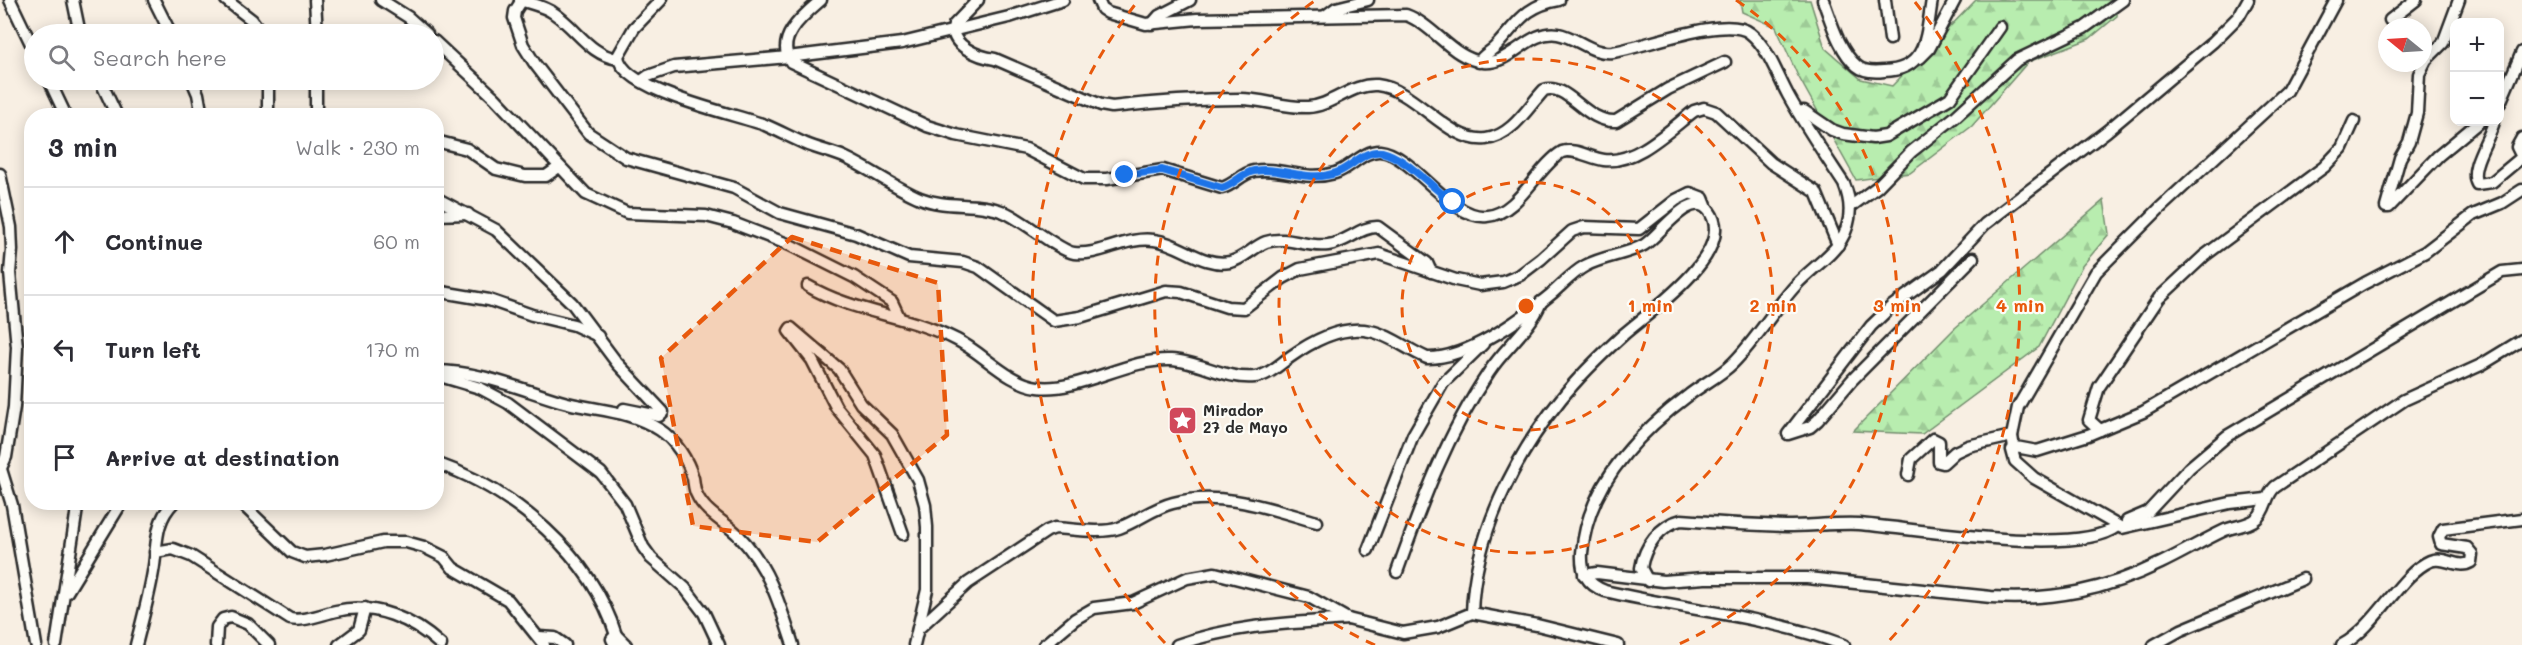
<!DOCTYPE html>
<html lang="en">
<head>
<meta charset="utf-8">
<style>
  :root { --surface:#fff; --page:#f2f2f3; --text:#2b2b33; --muted:#7c7c81; --line:#e1e1e2 }
  body { margin:0; font-family:Mali,sans-serif; background:var(--page); color:var(--text) }
  .controls { position:absolute; right:18px; top:18px; display:grid; overflow:hidden; border-radius:12px; box-shadow:0 3px 15px #0003 }
  .controls button { width:54px; height:54px; display:grid; place-items:center; padding:0; border:0; border-bottom:2px solid var(--line); background:var(--surface); color:var(--text); font:30px sans-serif }
  .compass { position:absolute; left:2378px; top:18px; width:54px; height:54px; border-radius:50%; background:var(--surface); box-shadow:0 3px 15px #0003; rotate:288deg }
  .stop { position:absolute; width:18px; height:18px; margin:-14px; border:4px solid #1a73e8; border-radius:50%; background:#fff }
  .stop.end { background:#1a73e8; border-color:#fff; box-shadow:0 2px 6px #0008 }
  .list { margin:0; padding:0; list-style:none }
  h2 { display:flex; justify-content:space-between; align-items:center; height:78px; margin:0; padding:0 24px; font-size:26px }
  h2 small { font-size:20px; font-weight:400; color:var(--muted) }
  .list li { display:grid; grid-template-columns:39px 1fr auto; gap:18px; align-items:center; box-sizing:border-box; height:108px; padding:0 24px; border-top:2px solid var(--line) }
  .list b { display:block; font-size:22px; white-space:nowrap }
  .list em { font-size:20px; font-style:normal; color:var(--muted) }
  .icon { flex:none; width:33px; height:33px; fill:none; stroke:currentColor; stroke-width:2; stroke-linecap:round; stroke-linejoin:round }
  .map { position:relative; flex:none; width:2522px; height:645px; overflow:hidden }
  .search { position:absolute; background:var(--surface); box-shadow:0 3px 15px #0003; left:24px; top:24px; width:420px; height:66px; display:flex; align-items:center; gap:15px; box-sizing:border-box; padding:0 21px; border-radius:33px; color:var(--muted); font-size:22px }
  .panel { position:absolute; background:var(--surface); box-shadow:0 3px 15px #0003; left:24px; top:108px; width:420px; height:402px; border-radius:24px }
  .map>svg:first-child { display:block }
</style>
</head>
<body>
<div class="map">
<svg width="2522" height="645" viewBox="0 0 2522 645">
  <defs>
    <pattern id="forest-firs" width="22" height="20" patternUnits="userSpaceOnUse" patternTransform="scale(1.5)"><rect width="22" height="20" fill="#b8edaf"/><path d="M5 1l3.5 6h-7zM16 11l3.5 6h-7z" fill="#9ecb97"/></pattern>
  </defs>
  <rect width="100%" height="100%" fill="#f8efe3"/>
  <filter id="ink" filterUnits="userSpaceOnUse"><feTurbulence type="fractalNoise" baseFrequency=".0167" numOctaves="2"/><feDisplacementMap in="SourceGraphic" scale="12" xChannelSelector="R" yChannelSelector="G"/><feConvolveMatrix kernelMatrix="1 2 1 2 8 2 1 2 1" color-interpolation-filters="sRGB"/></filter>
  <g filter="url(#ink)">
    <!-- forest -->
    <g fill="url(#forest-firs)" stroke="#728c6d" stroke-width="1.5">
      <path d="M1740,0H1810L1825,48L1861,79L1892,86L1976,0H2118L2117,16L2089,39L2028,62L1972,126L1910,173L1856,180L1797,74L1776,27L1742,12Z"/>
      <path d="M2104,200L2109,234L2082,266L2039,347L1922,434L1853,431L1955,328Z"/>
    </g>
    <g fill="none" stroke-linecap="round" stroke-linejoin="round">
      <defs>
        <g id="street">
          <path d="M10,0L34,50"/>
          <path d="M73,0L80,34"/>
          <path d="M154,0L171,34"/>
          <path d="M226,0L252,20L262,34"/>
          <path d="M315,0L317,34"/>
          <path d="M381,0L408,17L427,34"/>
          <path d="M520,0C532,4 545,6 555,14C577,29 590,55 618,59"/>
          <path d="M522,0L515,11L514,18L523,45L535,64L588,133L626,158L734,188L780,213L856,234L909,257L963,262L978,267L1054,321L1080,317L1166,291L1181,292L1227,307L1244,308L1283,278L1300,269L1379,254L1456,280L1480,285L1503,282L1520,275L1541,259L1572,231L1584,227L1639,229L1676,200L1690,193L1703,198L1707,208"/>
          <path d="M661,0L634,28L618,56C622,91 735,114 765,125C779,131 792,138 806,144C818,149 832,152 844,157C870,169 894,187 920,198C947,209 977,201 1004,212C1022,219 1059,251 1074,253C1101,256 1126,236 1154,240C1181,243 1201,267 1230,262C1244,259 1253,247 1266,242C1286,235 1307,248 1328,245C1346,243 1361,226 1378,227L1427,263L1431,272"/>
          <path d="M821,0C805,14 774,38 791,62L927,126L956,135L1026,149L1084,179H1107L1163,170L1222,188C1234,185 1242,173 1254,171C1280,166 1304,182 1335,173C1350,169 1363,150 1380,151C1413,154 1450,220 1487,216C1518,214 1538,166 1562,152C1575,148 1590,158 1604,160C1636,164 1670,129 1694,111L1704,108L1716,112L1771,163L1816,192L1838,245"/>
          <path d="M978,0L954,25C949,46 980,57 995,59L1101,105L1112,107C1154,102 1198,99 1240,99C1263,99 1285,108 1308,107C1332,106 1352,83 1377,85C1416,89 1447,143 1486,139C1512,136 1528,107 1544,90C1568,82 1585,123 1616,121L1668,89L1725,62"/>
          <path d="M1098,0L1102,9L1108,13L1146,24L1197,19L1406,15C1434,25 1453,59 1483,62C1512,65 1528,29 1558,34C1577,37 1592,55 1613,52C1642,48 1727,14 1750,33C1768,47 1777,75 1788,95C1805,126 1825,155 1844,184C1852,203 1852,222 1841,240C1833,255 1808,271 1796,285C1774,309 1757,339 1733,363C1720,376 1703,384 1689,395C1638,433 1587,486 1582,553C1581,572 1586,584 1605,591C1685,610 1767,616 1844,645"/>
          <path d="M1823,0C1831,21 1839,51 1857,66C1864,72 1875,72 1884,71C1928,70 1926,35 1932,0"/>
          <path d="M1885,0L1890,39"/>
          <path d="M2459,0L2443,43L2426,60L2419,74L2417,113L2409,142L2400,158L2386,207H2389L2438,156L2479,122"/>
          <path d="M1325,16L1336,8L1368,0"/>
          <path d="M2390,20L2416,0"/>
          <path d="M1152,24L1159,16L1190,0"/>
          <path d="M434,41L495,98L586,194L627,213L706,216L733,223L790,245L854,277L892,302L899,317"/>
          <path d="M1920,58L1929,49L1955,0"/>
          <path d="M1479,62C1483,54 1491,52 1496,46C1518,23 1524,6 1559,0"/>
          <path d="M49,80L66,116"/>
          <path d="M100,80L117,116"/>
          <path d="M192,80L198,94L202,116"/>
          <path d="M316,80V116"/>
          <path d="M641,81L648,76L674,67L788,57L902,43L1009,17L1063,0"/>
          <path d="M2500,103L2522,52"/>
          <path d="M1798,112L1804,111L1832,130L1843,134L1873,138L1886,136L1950,98L2000,27"/>
          <path d="M268,116V80"/>
          <path d="M2494,122C2489,140 2468,168 2477,184L2492,182L2522,157L2517,147L2522,138"/>
          <path d="M436,141L467,149L496,169L525,176H546L559,167"/>
          <path d="M0,174L11,227L12,250L10,273L17,347L14,407L6,457L1,468"/>
          <path d="M436,198L496,230L572,303L617,363L663,412L659,416L624,409"/>
          <path d="M1850,207L1877,187L1911,152L1955,117L2017,60L2084,28L2123,0"/>
          <path d="M436,215L468,214"/>
          <path d="M1973,258L1852,380L1818,420L1810,427L1788,434L1871,326L1892,306L1942,270L1985,224L2107,131L2213,42L2239,16L2248,0"/>
          <path d="M808,286C854,313 909,315 957,340C983,353 1009,384 1038,387C1079,392 1128,358 1171,360C1199,361 1226,380 1255,377C1268,376 1280,364 1290,357C1311,342 1342,325 1370,331C1390,335 1408,350 1427,358C1467,359 1520,320 1550,295C1561,286 1572,273 1585,266C1603,256 1626,255 1644,245C1659,237 1691,187 1709,211C1739,251 1649,312 1624,334C1602,354 1580,375 1561,399C1514,457 1474,537 1472,613"/>
          <path d="M436,291L489,300L532,315L574,325L598,336"/>
          <path d="M436,371C479,371 520,389 560,401C594,411 628,409 660,430C675,440 688,460 693,478C694,483 694,490 697,495C705,513 727,523 739,536C769,567 780,605 793,645"/>
          <path d="M440,376L480,388L508,403L601,473L625,504L643,547L651,558L685,588L704,613L719,645"/>
          <path d="M2100,430L2089,420L2099,387L2159,298L2204,256L2324,167L2342,148L2354,121"/>
          <path d="M2014,448L2012,436L2018,407L2096,272L2159,209L2287,91L2336,0"/>
          <path d="M436,463C514,490 591,555 616,635"/>
          <path d="M0,466L12,505L36,645"/>
          <path d="M1908,475L1911,459L1933,439L1939,442V462L1943,463L1955,452L1968,446L2012,436"/>
          <path d="M2266,499L2230,503L2122,528L2034,478L2015,461L2012,450L2016,447L2037,451L2088,435L2143,412L2365,283L2425,252L2473,215L2502,203L2522,190"/>
          <path d="M240,502L292,552L305,557L325,555L383,542H406L424,547L444,557L453,568L508,600L544,645"/>
          <path d="M2127,521L2148,512L2189,468L2227,436L2502,272L2522,270"/>
          <path d="M903,534L875,455L836,407L812,360L789,331L791,328L839,369L861,404L892,434L918,480L925,505L927,527V590L914,645"/>
          <path d="M1368,550L1413,435L1443,383L1483,344"/>
          <path d="M155,552L173,549L191,556L290,619C304,622 322,614 336,611C374,602 413,619 441,645"/>
          <path d="M1397,572C1422,502 1447,434 1489,372C1505,347 1530,330 1541,302"/>
          <path d="M1584,575L1597,573L1663,581L1705,578H1807L1991,597C2052,601 2106,590 2161,563C2182,553 2202,541 2223,531C2233,526 2249,526 2257,518C2267,509 2265,496 2275,487L2404,400L2481,365L2522,340"/>
          <path d="M1648,581L1641,568C1644,547 1660,525 1681,520C1716,523 1751,525 1786,526C1810,526 1835,523 1859,524C1913,528 2076,557 2116,527"/>
          <path d="M67,592L122,502"/>
          <path d="M918,629L968,583L1047,531L1055,528C1074,529 1101,534 1119,528C1138,521 1153,508 1173,503C1222,490 1270,509 1317,522"/>
          <path d="M539,637L555,638L565,645"/>
          <path d="M56,645L78,502"/>
          <path d="M136,645C142,621 149,596 153,572C158,546 153,523 174,502"/>
          <path d="M216,645L217,627L223,619L231,617L248,624L269,645"/>
          <path d="M339,645L359,630L365,608"/>
          <path d="M615,645L612,639L616,635L626,645"/>
          <path d="M1044,645L1075,619L1094,608L1133,603L1187,578L1215,573L1309,597L1348,619L1403,633L1438,627L1472,613L1537,625L1618,645"/>
          <path d="M1177,645C1232,625 1290,623 1348,619"/>
          <path d="M2154,645L2181,630L2303,579"/>
          <path d="M2342,645C2377,626 2400,574 2430,561C2444,555 2458,570 2471,562L2472,554L2467,548L2441,544L2439,537L2443,529L2522,519"/>
        </g>
      </defs>
      <!-- street casing -->
      <use href="#street" stroke="#2b2b2b" stroke-width="15"/>
      <!-- street -->
      <use href="#street" stroke="#fdfcf7" stroke-width="10"/>
    </g>
  </g>
  <g fill="none" stroke-linecap="round" stroke-linejoin="round" filter="url(#ink)">
    <!-- route -->
    <path stroke="#1a73e8" stroke-width="8" d="M1125,175L1162,170L1222,188C1234,185 1242,173 1254,171C1282,166 1306,183 1336,173C1351,168 1365,149 1382,152C1405,157 1432,188 1453,202"/>
  </g>
  <!-- marked area -->
  <path fill="#e8590c" fill-opacity="0.2" stroke="#e8590c" stroke-width="4.5" stroke-dasharray="12 8" stroke-linejoin="round" d="M792,237L938,283L947,435L817,542L693,526L661,358Z"/>
  <!-- distance rings -->
  <g fill="none" stroke="#e8590c" stroke-width="3" stroke-dasharray="10 8">
    <circle cx="1526" cy="306" r="124"/>
    <circle cx="1526" cy="306" r="247"/>
    <path d="M1375 645A371 371 0 0 1 1316 0M1736 0A371 371 0 0 1 1677 645"/>
    <path d="M1165 643A494 494 0 0 1 1137 2M1915 2A494 494 0 0 1 1887 643"/>
  </g>
  <!-- icons -->
  <defs>
    <symbol id="sight-square" viewBox="-11 -11 22 22"><rect x="-9" y="-9" width="18" height="18" rx="4" fill="#d1495b" stroke="#fdfcf7"/><path d="M0-6L1.8-2.2L6-1.7L2.9 1.2L3.7 5.4L0 3.3L-3.7 5.4L-2.9 1.2L-6-1.7L-1.8-2.2Z" fill="#fff"/></symbol>
  </defs>
  <g fill-rule="evenodd">
    <use href="#sight-square" x="1166" y="404" width="33" height="33"/>
  </g>
  <g text-anchor="middle" stroke-width="4.5" stroke-linejoin="round" paint-order="stroke">
    <!-- poi labels -->
    <g font-size="15" font-weight="bold" fill="#2b2b2b" stroke="#fdfcf7" text-anchor="start">
      <text x="1203" y="416">Mirador<tspan x="1203" dy="17">27 de Mayo</tspan></text>
    </g>
  </g>
  <circle cx="1526" cy="306" r="9" fill="#e8590c" stroke="#fdfcf7" stroke-width="3"/>
  <g font-size="18" text-anchor="middle" font-weight="bold" fill="#e8590c" stroke="#fdfcf7" stroke-width="4.5" stroke-linejoin="round" paint-order="stroke">
    <text x="1650" y="312">1 min</text>
    <text x="1773" y="312">2 min</text>
    <text x="1897" y="312">3 min</text>
    <text x="2020" y="312">4 min</text>
  </g>
</svg>
<div class="controls">
<button>+</button>
<button>−</button>
</div>
<svg class="compass" viewBox="-18 -18 36 36"><path d="M0-13l5 13h-10z" fill="#e53935"/><path d="M0 13l5-13h-10z" fill="#7c7c81"/></svg>
<div class="stop" style="left:1453px;top:202px"></div>
<div class="stop end" style="left:1125px;top:175px"></div>
<div class="search"><svg class="icon" aria-label="search" viewBox="0 0 24 24"><circle cx="10" cy="10" r="6"/><path d="M15 15l6 6"/></svg>Search here</div>
<section class="panel">
<h2>3 min<small>Walk · 230 m</small></h2>
<ul class="list">
<li><svg class="icon" aria-label="ahead" viewBox="0 0 24 24"><path d="M12 20V5M6 11l6-6 6 6"/></svg><div><b>Continue</b></div><em>60 m</em></li>
<li><svg class="icon" aria-label="left" viewBox="0 0 24 24"><path d="M17 20v-9H6M10 6l-5 5 5 5"/></svg><div><b>Turn left</b></div><em>170 m</em></li>
<li><svg class="icon" aria-label="arrive" viewBox="0 0 24 24"><path d="M6 21V4h12l-3 4 3 4H6"/></svg><div><b>Arrive at destination</b></div></li>
</ul>
</section>
</div>
</body>
</html>
